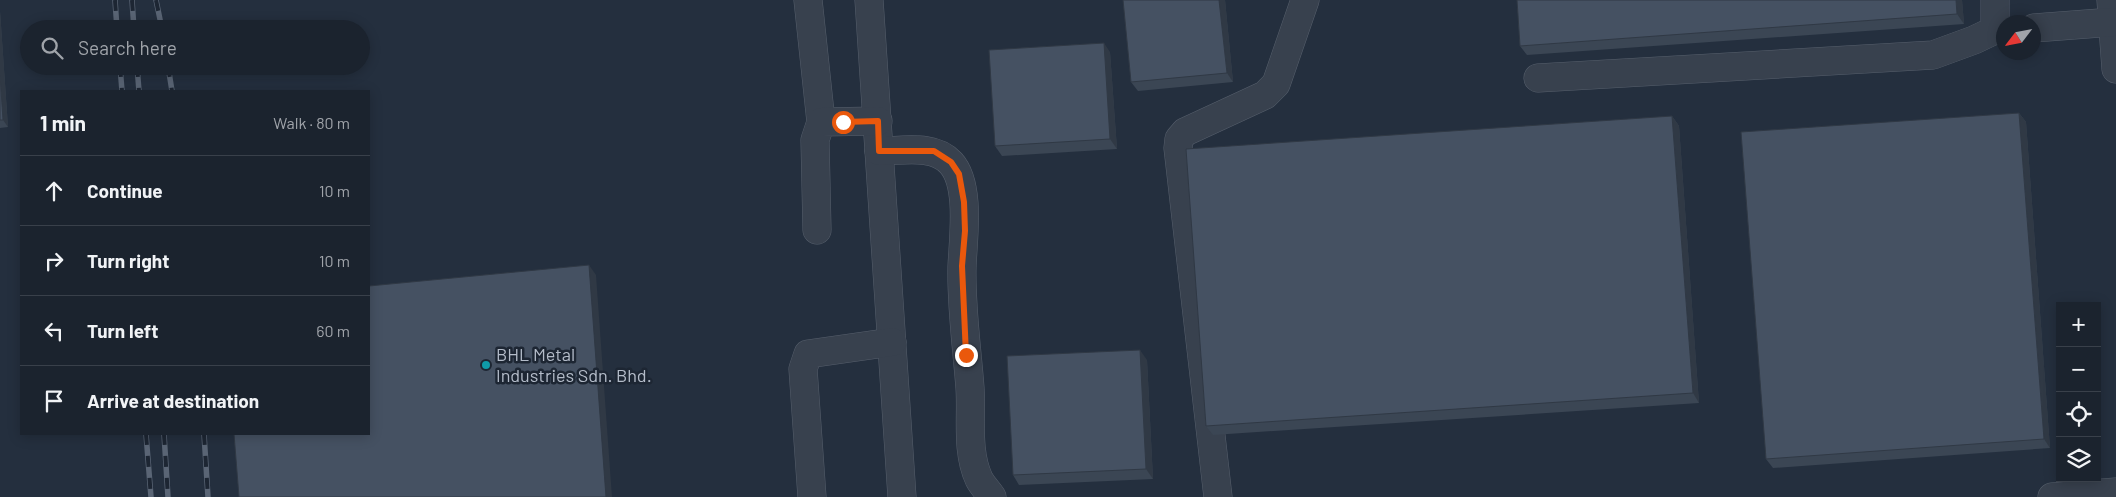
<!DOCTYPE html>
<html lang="en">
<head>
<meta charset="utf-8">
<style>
  :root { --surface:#1b232e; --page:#242b36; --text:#f1f3f6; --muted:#a0a4aa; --line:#39404a }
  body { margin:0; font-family:Barlow,sans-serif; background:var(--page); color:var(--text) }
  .controls { position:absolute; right:15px; bottom:15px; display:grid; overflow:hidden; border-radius:0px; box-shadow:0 2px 12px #0003 }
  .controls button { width:45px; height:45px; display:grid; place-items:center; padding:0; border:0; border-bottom:1px solid var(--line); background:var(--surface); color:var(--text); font:25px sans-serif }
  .compass { position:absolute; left:1996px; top:15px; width:45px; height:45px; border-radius:50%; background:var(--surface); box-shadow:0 2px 12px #0003; rotate:238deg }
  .stop { position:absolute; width:15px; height:15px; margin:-11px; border:4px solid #ea580c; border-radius:50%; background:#fff }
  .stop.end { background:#ea580c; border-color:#fff; box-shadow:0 1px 5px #0008 }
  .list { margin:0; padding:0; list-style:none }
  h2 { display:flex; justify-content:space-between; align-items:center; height:65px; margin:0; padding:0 20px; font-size:21px }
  h2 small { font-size:16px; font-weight:400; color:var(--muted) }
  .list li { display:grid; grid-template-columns:32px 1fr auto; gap:15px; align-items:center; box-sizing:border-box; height:70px; padding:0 20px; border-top:1px solid var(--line) }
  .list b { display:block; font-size:19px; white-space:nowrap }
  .list em { font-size:16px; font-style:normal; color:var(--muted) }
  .icon { flex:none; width:28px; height:28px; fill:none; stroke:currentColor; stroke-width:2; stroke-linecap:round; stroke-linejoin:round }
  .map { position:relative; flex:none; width:2116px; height:497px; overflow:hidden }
  .search { position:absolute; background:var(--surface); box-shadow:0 2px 12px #0003; left:20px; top:20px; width:350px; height:55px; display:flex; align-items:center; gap:12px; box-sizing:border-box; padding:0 18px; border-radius:28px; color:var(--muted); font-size:19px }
  .panel { position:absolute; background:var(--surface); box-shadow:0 2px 12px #0003; left:20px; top:90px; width:350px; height:345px; border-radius:0px }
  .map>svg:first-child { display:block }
</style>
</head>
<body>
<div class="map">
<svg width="2116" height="497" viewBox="0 0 2116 497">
  <rect width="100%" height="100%" fill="#242f3e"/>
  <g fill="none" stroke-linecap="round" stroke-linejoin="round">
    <defs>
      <g id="minor">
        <path d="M808,0L821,122"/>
        <path d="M869,0L902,497"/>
        <path d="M2111,0L2116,69"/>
        <path d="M2034,28L2113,22"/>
        <path d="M1538,78L1933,55L1974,40L1995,30V0"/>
        <path d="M879,151C903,151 934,144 951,163C971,185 963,239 962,267C961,307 967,348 970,388C972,417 966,451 979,479C982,485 988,491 992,497"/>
        <path d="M817,230L815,140L821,122L878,121"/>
        <path d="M812,497L803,369L808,354L892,342"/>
        <path d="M1218,497L1178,148L1179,139L1185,132L1265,95L1276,84L1305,0"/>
        <path d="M2052,497L2116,492"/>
      </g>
    </defs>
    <!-- minor casing -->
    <use href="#minor" stroke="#565f6c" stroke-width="29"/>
    <!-- minor -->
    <use href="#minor" stroke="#38414e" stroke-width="28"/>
    <defs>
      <g id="rail">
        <path d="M115,0L117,29"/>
        <path d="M132,0L134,29"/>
        <path d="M156,0L162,29"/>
        <path d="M120,66L122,91"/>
        <path d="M137,66L139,91"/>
        <path d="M168,66L172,91"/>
        <path d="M146,434L151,497"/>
        <path d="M164,434L168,497"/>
        <path d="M204,434L208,497"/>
      </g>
    </defs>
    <!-- rail casing -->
    <use href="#rail" stroke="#5a6575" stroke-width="5.5"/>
    <!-- rail -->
    <use href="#rail" stroke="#1d2633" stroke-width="4" stroke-dasharray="11" stroke-linecap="butt"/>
  </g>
  <!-- wall -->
  <g fill="#3b4654">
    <path d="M1225,0L1233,82L1138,91L1131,82Z"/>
    <path d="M1517,0H1962L1964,24L1527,55L1520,46Z"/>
    <path d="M0,11L8,127L0,128Z"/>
    <path d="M1110,52L1117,149L1002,156L995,146Z"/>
    <path d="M2019,113L2026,122L2050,448L1773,468L1766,459Z"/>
    <path d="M1672,116L1679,126L1699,403L1213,435L1206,426Z"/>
    <path d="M1147,360L1153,479L1019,485L1013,475Z"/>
  </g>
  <!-- shaded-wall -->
  <g fill="#303945">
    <path d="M1219,0H1225L1233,82L1227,73Z"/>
    <path d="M1956,0H1962L1964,24L1957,14Z"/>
    <path d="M0,11L8,127L3,120L0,75Z"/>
    <path d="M1104,43L1110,52L1117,149L1110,139Z"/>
    <path d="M2019,113L2026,122L2050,448L2044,439Z"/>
    <path d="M1672,116L1679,126L1699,403L1693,393Z"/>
    <path d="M589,265L596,275L612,497H606Z"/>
    <path d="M1140,350L1147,360L1153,479L1146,469Z"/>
  </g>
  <!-- building -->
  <g fill="#455162" stroke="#303945">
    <path d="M1123,0H1219L1227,73L1131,82Z"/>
    <path d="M1517,0H1956L1957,14L1520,46Z"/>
    <path d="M1104,43L1110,139L995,146L989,50Z"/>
    <path d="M0,75L3,120H0Z"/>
    <path d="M2019,113L2044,439L1766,459L1741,132Z"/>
    <path d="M1672,116L1693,393L1206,426L1186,149Z"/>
    <path d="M589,265L606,497H239L234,434H369V286Z"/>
    <path d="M1140,350L1146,469L1013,475L1007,356Z"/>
  </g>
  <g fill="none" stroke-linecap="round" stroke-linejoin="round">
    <!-- route -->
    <path stroke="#ea580c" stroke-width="6" d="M843,122L878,121L879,151H934L951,162L959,174L964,202L965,231L962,266L966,355"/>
  </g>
  <!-- markers -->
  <circle fill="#0f9aa8" stroke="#1d2633" stroke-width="2" cx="486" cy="365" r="5"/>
  <g text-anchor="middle" stroke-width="5" stroke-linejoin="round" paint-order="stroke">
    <!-- poi labels -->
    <g font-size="18" fill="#b4bcc9" stroke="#1d2633" text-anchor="start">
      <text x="496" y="361">BHL Metal<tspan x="496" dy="21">Industries Sdn. Bhd.</tspan></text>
    </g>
  </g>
</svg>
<div class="controls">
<button>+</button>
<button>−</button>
<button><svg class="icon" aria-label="locate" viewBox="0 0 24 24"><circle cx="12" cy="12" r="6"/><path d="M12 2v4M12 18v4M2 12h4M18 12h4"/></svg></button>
<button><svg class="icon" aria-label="layers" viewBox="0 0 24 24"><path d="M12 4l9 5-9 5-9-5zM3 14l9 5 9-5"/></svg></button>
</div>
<svg class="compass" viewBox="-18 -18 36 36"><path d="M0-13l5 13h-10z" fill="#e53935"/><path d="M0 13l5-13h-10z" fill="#a0a4aa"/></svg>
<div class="stop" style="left:843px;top:122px"></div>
<div class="stop end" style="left:966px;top:355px"></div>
<div class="search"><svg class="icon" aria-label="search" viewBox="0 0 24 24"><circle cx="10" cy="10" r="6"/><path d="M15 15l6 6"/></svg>Search here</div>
<section class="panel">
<h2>1 min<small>Walk · 80 m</small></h2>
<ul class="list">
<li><svg class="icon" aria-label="ahead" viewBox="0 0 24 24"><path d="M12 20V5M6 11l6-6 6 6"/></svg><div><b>Continue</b></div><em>10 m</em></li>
<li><svg class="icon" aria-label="right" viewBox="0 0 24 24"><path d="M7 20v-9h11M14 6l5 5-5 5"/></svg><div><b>Turn right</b></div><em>10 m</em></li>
<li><svg class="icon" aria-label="left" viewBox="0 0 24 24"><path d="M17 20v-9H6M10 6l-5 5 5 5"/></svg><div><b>Turn left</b></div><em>60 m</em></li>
<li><svg class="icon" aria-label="arrive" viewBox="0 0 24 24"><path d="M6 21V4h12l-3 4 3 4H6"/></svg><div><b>Arrive at destination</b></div></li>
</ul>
</section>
</div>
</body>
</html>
